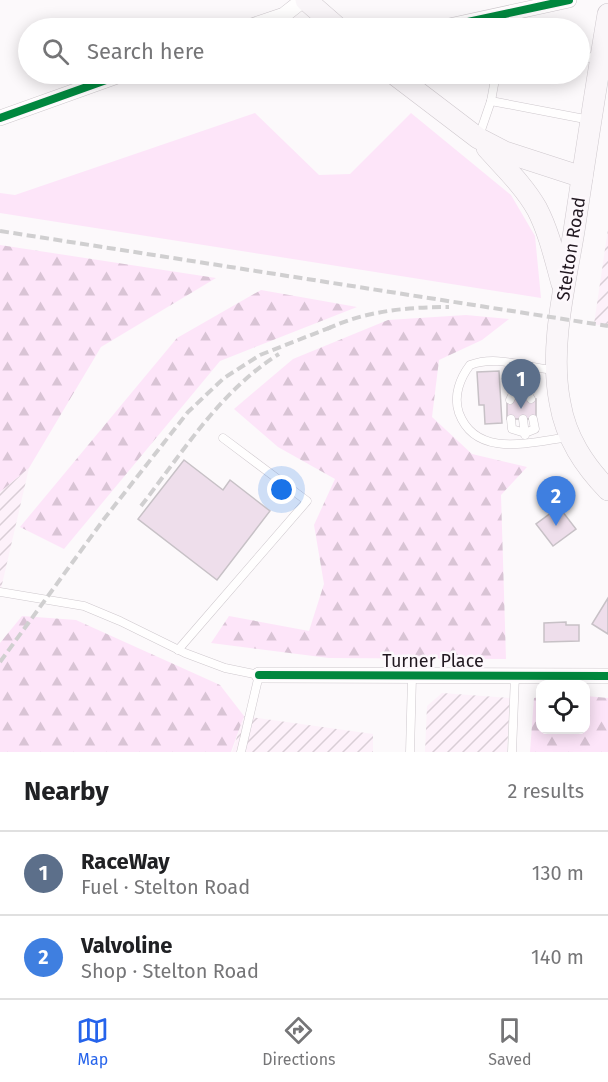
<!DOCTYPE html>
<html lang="en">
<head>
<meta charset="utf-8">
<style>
  :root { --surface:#fff; --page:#f6f6f6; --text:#202124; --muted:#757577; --line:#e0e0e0; --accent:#2563eb }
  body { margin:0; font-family:"Fira Sans",sans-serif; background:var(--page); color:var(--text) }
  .controls { position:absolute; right:18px; bottom:18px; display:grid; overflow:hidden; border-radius:12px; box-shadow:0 3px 15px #0003 }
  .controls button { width:54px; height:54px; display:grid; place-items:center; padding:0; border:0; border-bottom:2px solid var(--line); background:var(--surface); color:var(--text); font:30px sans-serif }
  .you { position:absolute; left:282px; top:490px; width:21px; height:21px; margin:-15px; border:4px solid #fff; border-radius:50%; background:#1a73e8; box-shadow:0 0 0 9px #1a73e833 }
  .badge { display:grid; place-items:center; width:39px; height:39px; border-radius:50%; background:var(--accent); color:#fff; font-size:20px; font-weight:700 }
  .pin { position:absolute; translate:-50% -50px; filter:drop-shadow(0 2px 3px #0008) }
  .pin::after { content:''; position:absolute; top:32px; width:21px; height:18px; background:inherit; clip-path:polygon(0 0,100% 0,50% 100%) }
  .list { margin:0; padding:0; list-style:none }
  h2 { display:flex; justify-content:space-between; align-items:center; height:78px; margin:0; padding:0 24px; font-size:26px }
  h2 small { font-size:20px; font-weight:400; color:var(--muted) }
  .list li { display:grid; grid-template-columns:39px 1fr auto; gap:18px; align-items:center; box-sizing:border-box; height:84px; padding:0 24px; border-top:2px solid var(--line) }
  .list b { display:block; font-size:22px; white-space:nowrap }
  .list p { margin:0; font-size:20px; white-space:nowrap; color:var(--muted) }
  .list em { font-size:20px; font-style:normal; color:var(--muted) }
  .icon { flex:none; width:33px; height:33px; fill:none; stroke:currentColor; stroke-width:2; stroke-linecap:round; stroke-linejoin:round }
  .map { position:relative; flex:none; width:608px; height:752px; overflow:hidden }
  .search { position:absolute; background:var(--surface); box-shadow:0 3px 15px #0003; left:18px; right:18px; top:18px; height:66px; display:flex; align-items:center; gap:15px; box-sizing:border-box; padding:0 21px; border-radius:33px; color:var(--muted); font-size:22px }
  .sheet { height:246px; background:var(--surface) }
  nav { display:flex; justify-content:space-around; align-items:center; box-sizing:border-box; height:84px; border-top:2px solid var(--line); background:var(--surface); font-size:16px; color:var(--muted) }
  nav a { display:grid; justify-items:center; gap:3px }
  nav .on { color:var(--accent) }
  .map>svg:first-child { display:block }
</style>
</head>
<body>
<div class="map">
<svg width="608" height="752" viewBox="0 0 608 752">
  <defs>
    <pattern id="industrial-furrows" width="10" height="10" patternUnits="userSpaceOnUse" patternTransform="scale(1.5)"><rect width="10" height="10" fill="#fdf1fa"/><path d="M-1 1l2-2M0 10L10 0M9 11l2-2" fill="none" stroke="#d9ced6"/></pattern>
    <pattern id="forest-firs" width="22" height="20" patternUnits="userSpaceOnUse" patternTransform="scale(1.5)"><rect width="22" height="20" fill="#fde5f9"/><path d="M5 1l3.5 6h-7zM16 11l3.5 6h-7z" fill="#d9c4d5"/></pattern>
  </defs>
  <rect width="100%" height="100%" fill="#fcf9fb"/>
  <!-- industrial -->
  <g fill="url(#industrial-furrows)">
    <path d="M608,229V327L594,324Z"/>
    <path d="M29,468L0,593V492Z"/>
    <path d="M442,693L510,698L507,752H425L427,706Z"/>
    <path d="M244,716L373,734V752H232Z"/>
  </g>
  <!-- grass -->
  <path fill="#fde5f9" d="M255,113L319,175L350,174L411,113L511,195L535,236L541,298L0,213V193L15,195Z"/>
  <!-- forest -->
  <g fill="url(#forest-firs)">
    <path d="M0,245L216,278L101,347L29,468L0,492Z"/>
    <path d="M261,290L357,307L220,361L64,549L20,527L177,338Z"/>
    <path d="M466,315L509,319L482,340L439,360L432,417L472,454L527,467L501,495L506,659L329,658L211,643L229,616L309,631L324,584L314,525L335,479L278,447L234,409L293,359L388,320Z"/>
    <path d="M22,616L76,620L220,685L244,716L231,752H0V643Z"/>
    <path d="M586,696L608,698V752H530L534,698L540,697V730H586Z"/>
  </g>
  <!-- building -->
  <g fill="#eedeeb" stroke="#c7c1c6" stroke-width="1.5">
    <path d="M499,371L502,423L485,424L484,405H479L477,372Z"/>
    <rect x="507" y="399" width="29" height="20"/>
    <path d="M184,460L223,490L230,480L270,511L217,580L138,519Z"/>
    <path d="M559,507L576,529L553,546L536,524Z"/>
    <path d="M608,598V634L592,624Z"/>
    <path d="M566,622V625H579V641L544,642V623Z"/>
  </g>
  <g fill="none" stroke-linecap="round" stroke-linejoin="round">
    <defs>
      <g id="lane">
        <path d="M580,60L600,55"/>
        <path d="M491,101L590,120"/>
        <path d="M479,136L491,101L496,74"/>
        <path d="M518,364L520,399"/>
        <path d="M556,370C526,369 499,354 470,365C460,378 453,396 459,413C476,459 531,442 569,437"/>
        <path d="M510,400L519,381L531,399"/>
        <path d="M511,419L512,429L525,433L535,429L533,419"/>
        <path d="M523,419L525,435"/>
        <path d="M0,592L84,606L120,621L185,653L225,668L259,675L241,752"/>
        <path d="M178,650L307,501L223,438"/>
        <path d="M410,752L412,677"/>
        <path d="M512,752L515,675"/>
      </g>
      <g id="street">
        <path d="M246,28L284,15L303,0"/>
        <path d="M440,28L569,0"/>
        <path d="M0,118L123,74"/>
        <path d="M259,675L608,676"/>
      </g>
      <g id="secondary">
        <path d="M306,0L338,28"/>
        <path d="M608,14C596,86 585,158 574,231C565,286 549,347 560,403C566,438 584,465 608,490"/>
        <path d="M394,74L478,138L505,152L582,177"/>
        <path d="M487,148C505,168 524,186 537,209C549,232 555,259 562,284"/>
      </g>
    </defs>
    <!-- lane casing -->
    <use href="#lane" stroke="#cec8cd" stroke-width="9"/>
    <!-- street casing -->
    <use href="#street" stroke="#cec8cd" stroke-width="16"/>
    <!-- secondary casing -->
    <use href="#secondary" stroke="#cec8cd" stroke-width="22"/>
    <!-- lane -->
    <use href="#lane" stroke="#fffefe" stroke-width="8"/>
    <!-- street -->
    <use href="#street" stroke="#fffefe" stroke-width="15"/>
    <!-- secondary -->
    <use href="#secondary" stroke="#faf6f9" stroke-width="21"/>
    <!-- rail -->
    <g stroke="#d0cfd0" stroke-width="4" stroke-dasharray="9 4.5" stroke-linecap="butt">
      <path d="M0,231L608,326"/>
      <path d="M327,329C365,311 407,307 449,307"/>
      <path d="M141,506C183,452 220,391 279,354"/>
      <path d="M0,662L104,519L188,412L224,378L260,355L334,326"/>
    </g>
    <defs>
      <g id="cycleway">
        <path d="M440,28L569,0"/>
        <path d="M0,118L123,74"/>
        <path d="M259,675L608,676"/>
      </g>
    </defs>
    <!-- cycleway casing -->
    <use href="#cycleway" stroke="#fdf8fc" stroke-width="11"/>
    <!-- cycleway -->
    <use href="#cycleway" stroke="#00873e" stroke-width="8"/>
  </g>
  <g text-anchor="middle" stroke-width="5" stroke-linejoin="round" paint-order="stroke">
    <!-- street labels -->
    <g font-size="18" fill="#211820" stroke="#fdf8fc">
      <text transform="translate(571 249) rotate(-81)" y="6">Stelton Road</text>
      <text x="433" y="667">Turner Place</text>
    </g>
  </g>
</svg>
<div class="controls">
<button><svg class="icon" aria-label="locate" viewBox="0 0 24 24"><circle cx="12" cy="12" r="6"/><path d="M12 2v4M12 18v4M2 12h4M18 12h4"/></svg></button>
</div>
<div class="you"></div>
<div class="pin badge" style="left:521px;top:409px;background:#5c6f8a">1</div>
<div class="pin badge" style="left:556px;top:526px;background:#3f7fe0">2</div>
<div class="search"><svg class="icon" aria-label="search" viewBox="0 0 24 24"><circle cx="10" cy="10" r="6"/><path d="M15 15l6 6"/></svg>Search here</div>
</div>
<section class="sheet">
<h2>Nearby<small>2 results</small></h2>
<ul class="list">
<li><span class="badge" style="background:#5c6f8a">1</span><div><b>RaceWay</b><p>Fuel · Stelton Road</p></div><em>130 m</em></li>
<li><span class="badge" style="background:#3f7fe0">2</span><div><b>Valvoline</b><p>Shop · Stelton Road</p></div><em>140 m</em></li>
</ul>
</section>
<nav>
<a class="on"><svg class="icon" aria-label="map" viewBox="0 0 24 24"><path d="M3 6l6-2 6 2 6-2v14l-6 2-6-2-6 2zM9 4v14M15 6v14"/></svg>Map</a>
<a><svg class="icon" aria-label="directions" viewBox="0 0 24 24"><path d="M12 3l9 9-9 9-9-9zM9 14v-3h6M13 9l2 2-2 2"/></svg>Directions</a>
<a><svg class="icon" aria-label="saved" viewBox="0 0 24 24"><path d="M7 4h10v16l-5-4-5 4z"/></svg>Saved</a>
</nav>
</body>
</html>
